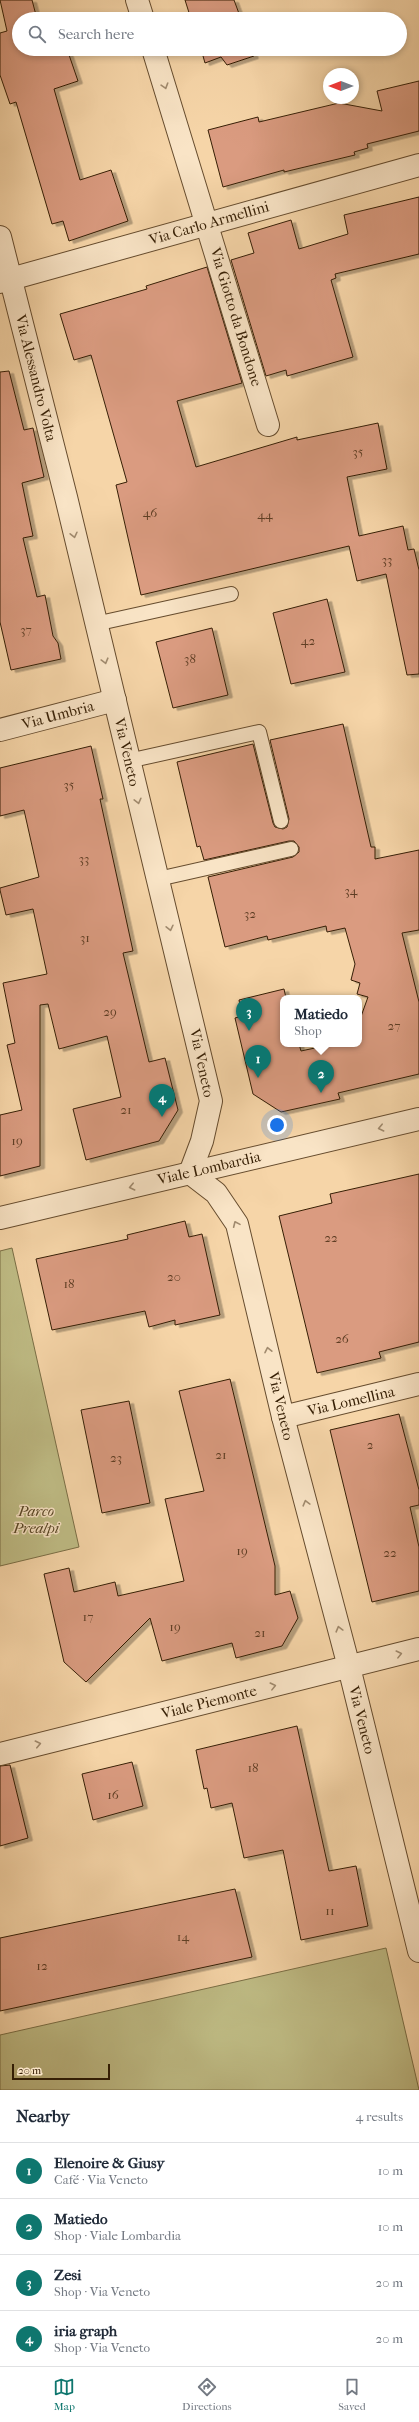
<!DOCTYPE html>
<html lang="en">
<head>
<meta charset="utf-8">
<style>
  :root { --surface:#fff; --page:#f6f6f7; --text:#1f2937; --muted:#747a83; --line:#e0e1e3; --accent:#0f766e }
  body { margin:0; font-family:"IM FELL French Canon",serif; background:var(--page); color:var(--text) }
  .compass { position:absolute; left:323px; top:68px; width:36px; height:36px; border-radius:50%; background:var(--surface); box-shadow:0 2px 6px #0003; rotate:270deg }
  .scale { position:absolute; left:12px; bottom:10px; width:98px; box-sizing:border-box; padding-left:4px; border:2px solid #361f05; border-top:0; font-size:11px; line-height:14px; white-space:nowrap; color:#361f05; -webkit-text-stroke:3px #f9e4c6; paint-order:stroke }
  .you { position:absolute; left:277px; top:1125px; width:14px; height:14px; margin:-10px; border:3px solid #fff; border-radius:50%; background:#1a73e8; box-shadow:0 0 0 6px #1a73e833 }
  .badge { display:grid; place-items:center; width:26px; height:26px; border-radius:50%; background:var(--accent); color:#fff; font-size:13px; font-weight:700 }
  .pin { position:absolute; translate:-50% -33px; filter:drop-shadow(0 1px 2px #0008) }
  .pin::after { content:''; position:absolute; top:21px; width:14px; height:12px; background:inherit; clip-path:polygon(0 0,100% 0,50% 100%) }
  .popup { position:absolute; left:280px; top:995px; width:82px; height:52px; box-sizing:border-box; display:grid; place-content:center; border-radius:8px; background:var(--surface); filter:drop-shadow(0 1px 3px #0005); font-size:13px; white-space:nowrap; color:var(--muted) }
  .popup b { font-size:15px; color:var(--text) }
  .popup::after { content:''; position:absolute; left:50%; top:100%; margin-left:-8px; border:8px solid transparent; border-top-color:var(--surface) }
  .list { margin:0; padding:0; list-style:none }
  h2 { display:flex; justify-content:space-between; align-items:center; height:52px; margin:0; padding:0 16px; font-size:17px }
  h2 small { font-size:13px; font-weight:400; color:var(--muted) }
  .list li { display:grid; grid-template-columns:26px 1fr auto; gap:12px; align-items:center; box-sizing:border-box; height:56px; padding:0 16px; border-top:1px solid var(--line) }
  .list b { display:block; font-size:15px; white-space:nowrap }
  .list p { margin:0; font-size:13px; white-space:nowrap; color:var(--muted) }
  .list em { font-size:13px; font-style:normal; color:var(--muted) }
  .icon { flex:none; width:22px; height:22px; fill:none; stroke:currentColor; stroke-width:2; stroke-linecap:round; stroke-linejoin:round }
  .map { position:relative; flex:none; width:419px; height:2090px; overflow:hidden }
  .search { position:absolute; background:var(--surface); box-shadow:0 2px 6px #0003; left:12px; right:12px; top:12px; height:44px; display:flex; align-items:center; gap:10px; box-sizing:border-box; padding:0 14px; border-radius:22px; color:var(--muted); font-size:15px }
  .sheet { height:276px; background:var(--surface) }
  nav { display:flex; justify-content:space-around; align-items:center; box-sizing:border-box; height:56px; border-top:1px solid var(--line); background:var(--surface); font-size:11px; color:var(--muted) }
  nav a { display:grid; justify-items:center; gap:2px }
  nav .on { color:var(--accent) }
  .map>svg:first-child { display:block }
</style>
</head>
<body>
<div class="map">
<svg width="419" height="2090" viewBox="0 0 419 2090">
  <defs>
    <filter id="shadow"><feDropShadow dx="4.5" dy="2.5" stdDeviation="0" flood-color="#0004"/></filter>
  </defs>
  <rect width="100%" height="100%" fill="#f6d5a8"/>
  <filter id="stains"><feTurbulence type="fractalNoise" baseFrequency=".005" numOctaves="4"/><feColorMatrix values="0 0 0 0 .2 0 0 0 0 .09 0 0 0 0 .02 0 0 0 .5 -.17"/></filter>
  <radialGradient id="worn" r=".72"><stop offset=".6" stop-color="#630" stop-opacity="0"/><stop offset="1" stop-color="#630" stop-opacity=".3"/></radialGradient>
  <!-- green -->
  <g fill="#bfbc85" stroke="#7a6e45">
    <path d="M12,1248L79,1547L0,1566V1251Z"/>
    <path d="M386,1948L419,2090H0V2035Z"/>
  </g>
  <!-- building -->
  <g fill="#da9b80" stroke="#361f05" filter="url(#shadow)">
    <path d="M0,0H32L37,19H19V49H67L78,81L54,89L80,180L111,170L128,221L69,241L63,221L52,224L16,102L10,104L0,75V33L7,31Z"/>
    <path d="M185,0H234L241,19H191Z"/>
    <path d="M201,49H251L254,56L227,65L221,57L205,63Z"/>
    <path d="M419,81V131L367,144L368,148L354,152L355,155L284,172V170L223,187L208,130L258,117L259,122L339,103L382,111L377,91Z"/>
    <path d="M419,197V254L335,274L336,278L331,280L353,357L287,376L286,370L266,376L231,260L254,253L248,233L291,220L299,249L348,234L344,215Z"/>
    <path d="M207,267L242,383L177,401L196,467L297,437V440L378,423L387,469L347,477L359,536L403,526L408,550L414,549L419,570V674L407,675L386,574L357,581L349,546L141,595L116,485L127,482L91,355L74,360L60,314L147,289L146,286Z"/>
    <path d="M9,371L24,430L33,428L44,477L22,483L33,536L23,538L37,597L45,595L53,636L58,643L61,659L11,670L0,622V372Z"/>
    <path d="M327,599L345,672L291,684L273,613Z"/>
    <path d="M212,628L228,695L173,708L156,642Z"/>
    <path d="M343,724L371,847H375V859L419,850V930L402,933L419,1002V1074L338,1093L340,1099L281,1112L253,1094L235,1018L242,1016L239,1000L284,989L286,998H283V1044H299L301,1051L333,1044H359V1022L368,997L357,994L360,983L351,980L355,964L345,928L327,932L326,926L268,940L267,936L225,947L208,877L293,857L299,852V847L294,841H289L204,860L200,846L197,847L177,762L253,744L273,823L275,827L283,829L287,827L289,819L270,740Z"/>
    <path d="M91,746L103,799H100L133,951L123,953L149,1062L165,1058L178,1110L159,1141L86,1160L73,1109L121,1097L107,1036L59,1049L48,1004L40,1005V1166L0,1176V1115L22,1110L7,1045L15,1043L3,983L47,974L33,909L6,915L0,890V888L39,877L24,810L0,816V768Z"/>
    <path d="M419,1174V1342L379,1352L381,1358L317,1373L279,1216L332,1203L330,1194Z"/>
    <path d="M185,1221L189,1237L202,1234L220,1315L175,1325V1320L149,1327L145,1311L52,1330L36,1259L128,1239L127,1235Z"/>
    <path d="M230,1379L275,1566V1595L290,1591L298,1618L282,1646L236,1658L232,1643L162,1661L150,1618L86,1682L64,1662L44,1574L69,1568L74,1592L115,1582L118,1596L184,1581L165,1499L204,1491L179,1391Z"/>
    <path d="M129,1401L150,1503L102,1513L81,1410Z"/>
    <path d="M399,1414L419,1490V1505L410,1507L419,1547V1591L372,1602L330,1430Z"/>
    <path d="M297,1726L329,1871L356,1866L368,1926L301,1940L283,1850L244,1858L232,1803L211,1808L207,1788L204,1789L196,1750Z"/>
    <path d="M132,1762L143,1806L93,1820L82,1774Z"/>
    <path d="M10,1765L28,1838L0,1846V1766Z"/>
    <path d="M235,1889L252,1957L0,2011V1938Z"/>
  </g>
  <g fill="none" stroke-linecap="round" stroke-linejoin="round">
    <defs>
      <g id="lane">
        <path d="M95,624L231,594"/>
        <path d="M128,761L259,732L281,821"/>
        <path d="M158,879L291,849"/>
      </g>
      <g id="street">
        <path d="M137,0L143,19"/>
        <path d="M153,49L268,425"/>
        <path d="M0,237L66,497L211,1101L202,1141L190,1173L216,1193L237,1224L283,1417L349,1667L419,1951"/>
        <path d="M0,282L419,165"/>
        <path d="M0,730L115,700"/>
        <path d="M0,1218L419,1119"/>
        <path d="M283,1417L419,1384"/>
        <path d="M0,1754L419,1649"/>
      </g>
    </defs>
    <!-- lane casing -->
    <use href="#lane" stroke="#664c2e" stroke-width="16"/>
    <!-- street casing -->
    <use href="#street" stroke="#664c2e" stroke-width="24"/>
    <!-- lane -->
    <use href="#lane" stroke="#f9e4c6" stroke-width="14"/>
    <!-- street -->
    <use href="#street" stroke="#f9e4c6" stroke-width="22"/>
  </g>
  <!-- one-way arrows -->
  <defs><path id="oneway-chevron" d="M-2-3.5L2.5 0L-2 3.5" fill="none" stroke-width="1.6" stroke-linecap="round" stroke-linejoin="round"/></defs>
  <g stroke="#a18b6f">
    <use href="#oneway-chevron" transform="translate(165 86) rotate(73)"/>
    <use href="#oneway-chevron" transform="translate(74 535) rotate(77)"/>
    <use href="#oneway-chevron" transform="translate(105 661) rotate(75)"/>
    <use href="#oneway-chevron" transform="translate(138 801) rotate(76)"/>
    <use href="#oneway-chevron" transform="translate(170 928) rotate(77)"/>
    <use href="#oneway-chevron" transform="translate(381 1128) rotate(167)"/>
    <use href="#oneway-chevron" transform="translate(132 1187) rotate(167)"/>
    <use href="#oneway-chevron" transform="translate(236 1224) rotate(-114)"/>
    <use href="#oneway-chevron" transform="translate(268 1350) rotate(-102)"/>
    <use href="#oneway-chevron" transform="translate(306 1503) rotate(-105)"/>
    <use href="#oneway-chevron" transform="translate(339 1629) rotate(-105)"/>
    <use href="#oneway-chevron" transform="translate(399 1654) rotate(-14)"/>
    <use href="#oneway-chevron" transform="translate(273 1686) rotate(-14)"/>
    <use href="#oneway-chevron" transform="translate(38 1744) rotate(-13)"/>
  </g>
  <g text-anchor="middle" stroke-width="3" stroke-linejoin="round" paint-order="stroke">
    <!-- number labels -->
    <g font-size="13" fill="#5f3e24">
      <text x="358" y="456">35</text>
      <text x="150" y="517">46</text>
      <text x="265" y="519">44</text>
      <text x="387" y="564">33</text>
      <text x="26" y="634">37</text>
      <text x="308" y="645">42</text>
      <text x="190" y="663">38</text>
      <text x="69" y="789">35</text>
      <text x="84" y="863">33</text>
      <text x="351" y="895">34</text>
      <text x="250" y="918">32</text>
      <text x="85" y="942">31</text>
      <text x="110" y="1016">29</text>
      <text x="394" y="1030">27</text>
      <text x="126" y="1114">21</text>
      <text x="17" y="1145">19</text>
      <text x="331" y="1242">22</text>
      <text x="174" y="1281">20</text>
      <text x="69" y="1288">18</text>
      <text x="342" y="1343">26</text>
      <text x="370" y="1449">2</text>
      <text x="221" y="1459">21</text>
      <text x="116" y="1462">23</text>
      <text x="242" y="1555">19</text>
      <text x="390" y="1557">22</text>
      <text x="88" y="1621">17</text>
      <text x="175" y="1631">19</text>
      <text x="260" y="1637">21</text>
      <text x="253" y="1772">18</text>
      <text x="113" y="1799">16</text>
      <text x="330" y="1915">11</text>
      <text x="183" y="1941">14</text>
      <text x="42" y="1970">12</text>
    </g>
    <!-- street labels -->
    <g font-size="15" fill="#361f05" stroke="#f9e4c6">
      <text transform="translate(209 223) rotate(-16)" y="5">Via Carlo Armellini</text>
      <text transform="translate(236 317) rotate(73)" y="5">Via Giotto da Bondone</text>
      <text transform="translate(36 378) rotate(76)" y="5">Via Alessandro Volta</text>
      <text transform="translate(58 715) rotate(-15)" y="5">Via Umbria</text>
      <text transform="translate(127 752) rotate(77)" y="5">Via Veneto</text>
      <text transform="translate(202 1063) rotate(78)" y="5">Via Veneto</text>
      <text transform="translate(209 1168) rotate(-13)" y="5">Viale Lombardia</text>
      <text transform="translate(351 1401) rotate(-13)" y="5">Via Lomellina</text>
      <text transform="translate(281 1406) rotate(77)" y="5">Via Veneto</text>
      <text transform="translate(209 1702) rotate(-14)" y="5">Viale Piemonte</text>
      <text transform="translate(362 1720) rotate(76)" y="5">Via Veneto</text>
    </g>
    <!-- park labels -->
    <g font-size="15" font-style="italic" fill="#584625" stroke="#f9e4c6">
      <text x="36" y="1516">Parco<tspan x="36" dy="17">Prealpi</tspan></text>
    </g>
  </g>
  <rect width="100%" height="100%" filter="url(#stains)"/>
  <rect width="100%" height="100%" fill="url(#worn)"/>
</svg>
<svg class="compass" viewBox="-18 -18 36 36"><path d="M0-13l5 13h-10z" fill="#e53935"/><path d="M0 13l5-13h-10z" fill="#747a83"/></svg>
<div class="scale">20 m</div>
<div class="you"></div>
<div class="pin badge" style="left:258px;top:1078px">1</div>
<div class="pin badge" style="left:321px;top:1093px">2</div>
<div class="popup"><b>Matiedo</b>Shop</div>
<div class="pin badge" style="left:249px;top:1031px">3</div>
<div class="pin badge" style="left:162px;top:1117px">4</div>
<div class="search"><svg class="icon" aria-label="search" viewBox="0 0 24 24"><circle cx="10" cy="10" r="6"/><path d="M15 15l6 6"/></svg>Search here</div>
</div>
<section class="sheet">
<h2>Nearby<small>4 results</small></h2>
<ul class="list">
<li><span class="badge">1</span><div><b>Elenoire &amp; Giusy</b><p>Café · Via Veneto</p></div><em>10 m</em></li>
<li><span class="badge">2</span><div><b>Matiedo</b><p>Shop · Viale Lombardia</p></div><em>10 m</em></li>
<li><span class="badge">3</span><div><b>Zesi</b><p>Shop · Via Veneto</p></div><em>20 m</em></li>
<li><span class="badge">4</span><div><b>iria graph</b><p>Shop · Via Veneto</p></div><em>20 m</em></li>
</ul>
</section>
<nav>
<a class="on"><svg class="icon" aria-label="map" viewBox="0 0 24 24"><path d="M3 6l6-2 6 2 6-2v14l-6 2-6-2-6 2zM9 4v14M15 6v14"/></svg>Map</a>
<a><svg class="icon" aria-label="directions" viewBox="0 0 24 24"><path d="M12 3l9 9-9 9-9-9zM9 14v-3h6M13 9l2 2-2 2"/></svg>Directions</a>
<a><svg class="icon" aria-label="saved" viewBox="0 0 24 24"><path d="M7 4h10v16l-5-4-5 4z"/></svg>Saved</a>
</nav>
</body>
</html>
